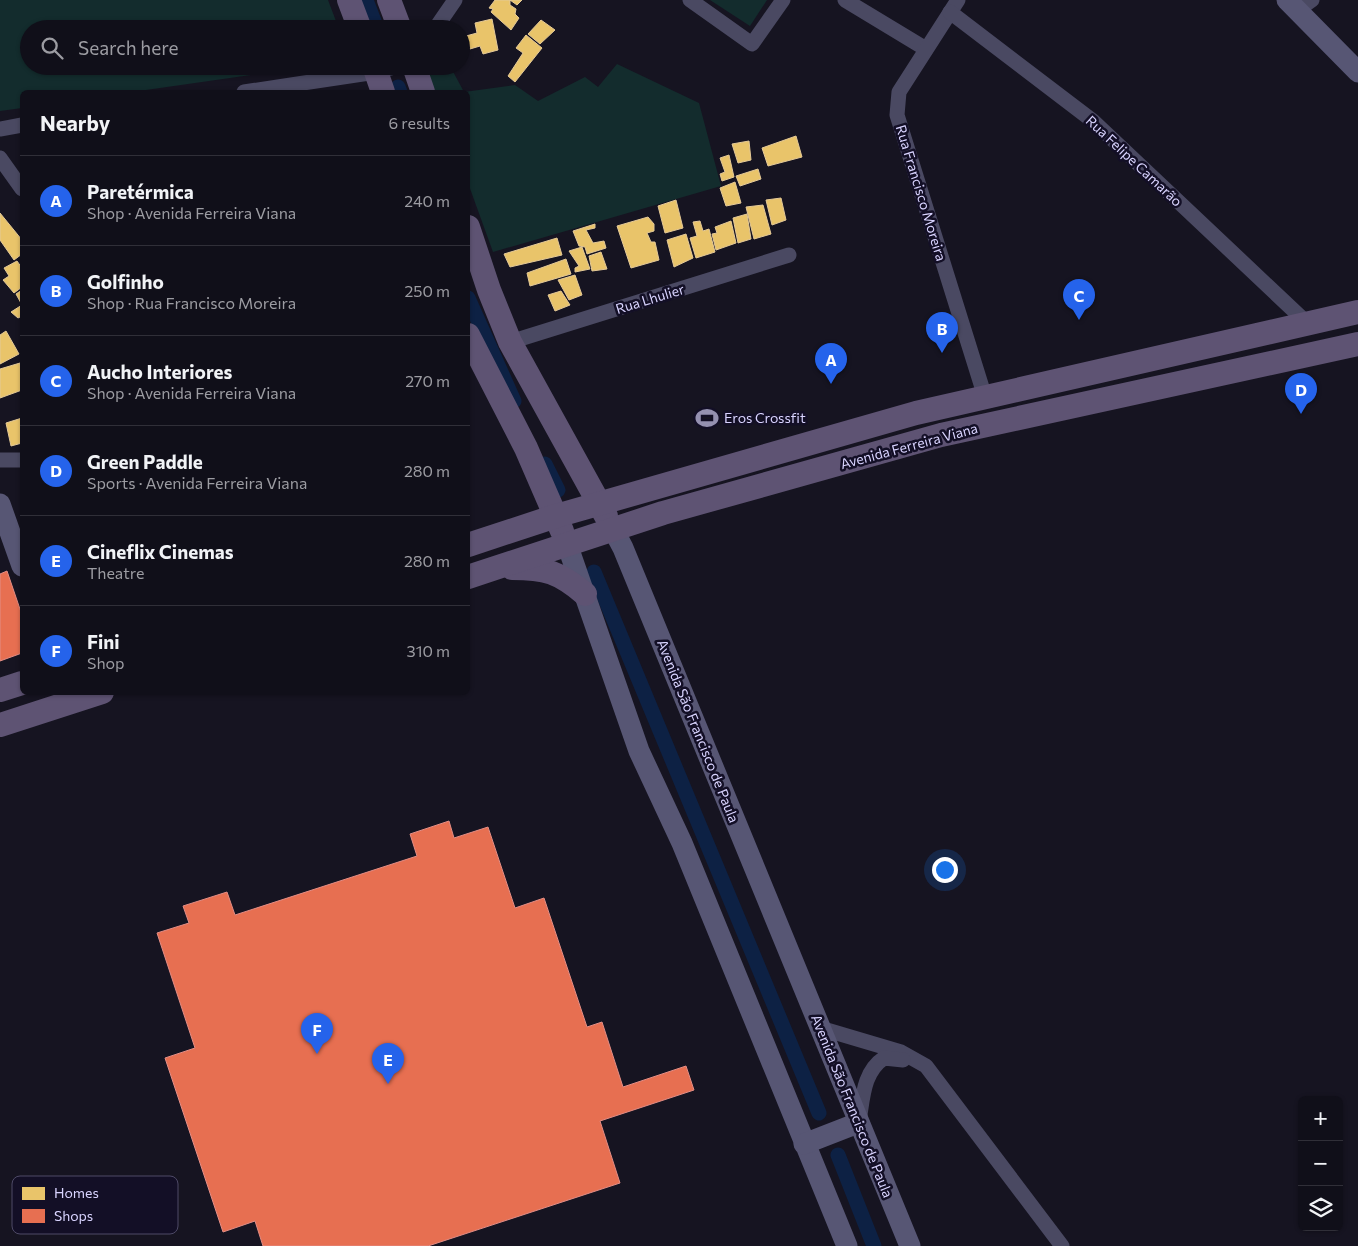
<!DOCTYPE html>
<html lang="en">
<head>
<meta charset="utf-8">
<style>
  :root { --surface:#100f19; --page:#191822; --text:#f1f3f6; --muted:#9c9ca2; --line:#302f38; --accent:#2563eb }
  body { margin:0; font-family:Commissioner,sans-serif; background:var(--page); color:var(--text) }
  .controls { position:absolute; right:15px; bottom:15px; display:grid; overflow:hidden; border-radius:8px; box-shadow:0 1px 4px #0004 }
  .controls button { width:45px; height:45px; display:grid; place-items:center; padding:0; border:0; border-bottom:1px solid var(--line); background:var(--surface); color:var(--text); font:25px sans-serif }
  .you { position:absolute; left:944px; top:869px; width:18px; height:18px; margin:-12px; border:4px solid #fff; border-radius:50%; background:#1a73e8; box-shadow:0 0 0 8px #1a73e833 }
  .badge { display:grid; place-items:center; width:32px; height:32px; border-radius:50%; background:var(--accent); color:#fff; font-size:16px; font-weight:700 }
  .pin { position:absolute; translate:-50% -41px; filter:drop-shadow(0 1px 2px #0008) }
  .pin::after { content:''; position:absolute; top:26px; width:18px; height:15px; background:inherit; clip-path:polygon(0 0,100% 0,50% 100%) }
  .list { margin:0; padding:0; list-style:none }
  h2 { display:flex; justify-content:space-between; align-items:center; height:65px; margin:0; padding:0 20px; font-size:21px }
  h2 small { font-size:16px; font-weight:400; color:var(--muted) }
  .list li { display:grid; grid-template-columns:32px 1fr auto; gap:15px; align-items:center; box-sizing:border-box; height:90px; padding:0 20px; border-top:1px solid var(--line) }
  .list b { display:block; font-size:19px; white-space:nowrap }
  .list p { margin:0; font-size:16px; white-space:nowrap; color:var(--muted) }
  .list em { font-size:16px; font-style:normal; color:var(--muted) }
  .icon { flex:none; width:28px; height:28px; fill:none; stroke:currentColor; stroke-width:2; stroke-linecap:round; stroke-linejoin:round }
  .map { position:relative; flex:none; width:1358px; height:1246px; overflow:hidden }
  .search { position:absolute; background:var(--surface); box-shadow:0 1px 4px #0004; left:20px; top:20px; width:450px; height:55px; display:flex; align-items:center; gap:12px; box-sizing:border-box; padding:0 18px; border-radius:28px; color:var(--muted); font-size:19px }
  .panel { position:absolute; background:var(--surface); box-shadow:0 1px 4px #0004; left:20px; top:90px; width:450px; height:605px; border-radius:8px }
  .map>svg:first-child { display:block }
</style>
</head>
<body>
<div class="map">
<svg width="1358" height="1246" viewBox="0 0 1358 1246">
  <rect width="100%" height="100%" fill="#161421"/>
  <!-- green -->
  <g fill="#132c2d">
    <path d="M0,0H328L339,29H29V66H314L132,92H22V108L0,111Z"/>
    <path d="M710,0H767L750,26Z"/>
    <path d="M617,64L699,103L721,186L493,252L468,183V92H433L426,66H450L464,92L515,85L538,101L585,77L598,87Z"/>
  </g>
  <!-- homes -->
  <g fill="#e9c46a" stroke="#e4c997">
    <path d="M495,0H510V5L516,9L515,14L519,18L511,30L491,12L493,9L489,8Z"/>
    <path d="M510,0H522L517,5Z"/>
    <path d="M492,19L498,50L483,54L480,46L470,49L466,36L477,33L475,23Z"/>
    <path d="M541,20L555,30L540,44L528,34Z"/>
    <path d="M526,35L542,48L515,82L508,76L523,53L516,48Z"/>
    <path d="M796,136L802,157L768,166L762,148Z"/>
    <path d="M749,141L751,160L738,163L732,144Z"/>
    <path d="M729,155L734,177L722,181L720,174L725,172L720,158Z"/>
    <path d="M758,169L761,179L740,186L736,176Z"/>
    <path d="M735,182L741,203L726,206L720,188Z"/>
    <path d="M781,198L786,220L772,225L766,200Z"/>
    <path d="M676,200L683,228L665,233L658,206Z"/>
    <path d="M763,205L771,234L754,239L746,207Z"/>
    <path d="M0,213L22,240V254L14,260L0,240Z"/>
    <path d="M747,214L751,239L738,243L733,218Z"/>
    <path d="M648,217L654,224V231L647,233L651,242H655L659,260L631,268L617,226Z"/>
    <path d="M700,221L703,231L709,229L715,252L696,258L690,238L697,236L693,222Z"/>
    <path d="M731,221L736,243L716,250L712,234L717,233L715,227Z"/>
    <path d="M595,224V228L586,230L593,243L604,241L606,248L587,254L585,247L579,246L573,231Z"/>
    <path d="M686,234L693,258L674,267L667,240Z"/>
    <path d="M557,238L562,255L510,267L504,254Z"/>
    <path d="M582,247L590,269L575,272V268L579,266L569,251Z"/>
    <path d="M601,252L607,269L592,271L589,256Z"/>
    <path d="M566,259L571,274L530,286L527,273Z"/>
    <path d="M17,261L22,268V287L14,293L3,280L9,276L4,268Z"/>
    <path d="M575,275L582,295L569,300L558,280Z"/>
    <path d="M22,290V316L18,318L11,312L22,305L16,294Z"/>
    <path d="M561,291L570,305L555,311L548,295Z"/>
    <path d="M6,331L19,354L0,364V335Z"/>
    <path d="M20,363L22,390L0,398V369Z"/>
    <path d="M22,418V443L11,446L6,423Z"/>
  </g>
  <!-- shops -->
  <g fill="#e76f51" stroke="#e38d85">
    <path d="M7,571L22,615V653L0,661V574Z"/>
    <path d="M449,821L454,838L488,827L515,908L544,898L587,1027L602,1022L623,1087L686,1066L694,1090L600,1121L620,1183L428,1246H263L255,1221L223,1232L165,1058L195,1048L157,933L189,923L183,906L227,892L235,915L417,856L410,834Z"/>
  </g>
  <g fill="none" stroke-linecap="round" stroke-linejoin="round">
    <!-- canal -->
    <g stroke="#0d2144" stroke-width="15">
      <path d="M366,0L377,29"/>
      <path d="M398,87L400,92"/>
      <path d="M468,298L514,401"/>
      <path d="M545,464L558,490"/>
      <path d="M594,572L819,1113"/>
      <path d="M838,1155L874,1246"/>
    </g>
    <!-- street -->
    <g stroke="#4a4962" stroke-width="15">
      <path d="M690,0L752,44L783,0"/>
      <path d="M845,0L926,49"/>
      <path d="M958,0L899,92L897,115L985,397"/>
      <path d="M1298,10L1312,0"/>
      <path d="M950,12L1093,121L1307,323"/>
      <path d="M435,29L455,0"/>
      <path d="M244,92L376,72L398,66"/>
      <path d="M0,129L22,125"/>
      <path d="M0,158L22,189"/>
      <path d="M510,342L789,255"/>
      <path d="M0,460H22"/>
      <path d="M820,1028L901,1052L926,1066L1062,1246"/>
      <path d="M859,1121C863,1098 863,1072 884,1058L903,1060"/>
    </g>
    <!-- secondary -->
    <g stroke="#575674" stroke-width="21">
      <path d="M1287,0L1358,72"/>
      <path d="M0,504L22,566"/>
      <path d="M613,529L623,548L910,1246"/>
      <path d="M567,544L639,751L682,843L847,1246"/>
      <path d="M804,1144L858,1123"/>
    </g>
    <!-- primary -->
    <g stroke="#5e5373" stroke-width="24">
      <path d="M349,0L360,29"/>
      <path d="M389,0L400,29"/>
      <path d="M374,66L383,92"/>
      <path d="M414,66L423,92"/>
      <path d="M468,227L489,290L510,342L606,516"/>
      <path d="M468,335L526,448L562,531"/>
      <path d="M468,545L556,516L916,413L1358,312"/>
      <path d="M512,568C546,568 559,572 585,594"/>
      <path d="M468,577L663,513L941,435L1358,344"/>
      <path d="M0,690L22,683"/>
      <path d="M0,725L102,692"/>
    </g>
  </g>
  <!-- icons -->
  <defs>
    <symbol id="stadium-bare" viewBox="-9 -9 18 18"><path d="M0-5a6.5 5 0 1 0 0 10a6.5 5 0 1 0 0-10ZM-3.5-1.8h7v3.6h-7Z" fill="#9591b1" stroke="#130f26" stroke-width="2.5" paint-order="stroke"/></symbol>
  </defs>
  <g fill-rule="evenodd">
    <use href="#stadium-bare" x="691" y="402" width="32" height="32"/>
  </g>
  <g text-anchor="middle" stroke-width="5" stroke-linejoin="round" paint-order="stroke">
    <!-- street labels -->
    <g font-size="14" fill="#d9d4ff" stroke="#130f26">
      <text transform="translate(1134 161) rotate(43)" y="5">Rua Felipe Camarão</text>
      <text transform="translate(921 193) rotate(73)" y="5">Rua Francisco Moreira</text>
      <text transform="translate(650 299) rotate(-17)" y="5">Rua Lhulier</text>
      <text transform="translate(909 446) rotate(-15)" y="5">Avenida Ferreira Viana</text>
      <text transform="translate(698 731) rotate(68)" y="5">Avenida São Francisco de Paula</text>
      <text transform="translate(852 1106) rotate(68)" y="5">Avenida São Francisco de Paula</text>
    </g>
    <!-- poi labels -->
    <g font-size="14" fill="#d9d4ff" stroke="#130f26" text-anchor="start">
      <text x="724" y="423">Eros Crossfit</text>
    </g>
  </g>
  <!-- legend -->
  <rect x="12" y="1176" width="166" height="58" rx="8" fill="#130f26" stroke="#4e4a67" stroke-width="1"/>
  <rect x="22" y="1187" width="23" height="13" fill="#e9c46a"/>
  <rect x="22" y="1209" width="23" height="14" fill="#e76f51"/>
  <g font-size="14" fill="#d9d4ff">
    <text x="54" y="1198">Homes</text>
    <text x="54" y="1221">Shops</text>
  </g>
</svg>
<div class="controls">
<button>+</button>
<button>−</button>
<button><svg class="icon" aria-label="layers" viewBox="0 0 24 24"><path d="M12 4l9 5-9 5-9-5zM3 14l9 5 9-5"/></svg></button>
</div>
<div class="you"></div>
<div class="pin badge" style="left:831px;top:384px">A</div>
<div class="pin badge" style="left:942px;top:353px">B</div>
<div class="pin badge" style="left:1079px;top:320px">C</div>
<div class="pin badge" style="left:1301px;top:414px">D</div>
<div class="pin badge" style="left:388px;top:1084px">E</div>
<div class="pin badge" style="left:317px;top:1054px">F</div>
<div class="search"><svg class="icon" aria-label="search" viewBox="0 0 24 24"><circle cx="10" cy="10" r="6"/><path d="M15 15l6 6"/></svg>Search here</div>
<section class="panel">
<h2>Nearby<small>6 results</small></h2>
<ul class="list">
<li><span class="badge">A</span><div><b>Paretérmica</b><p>Shop · Avenida Ferreira Viana</p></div><em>240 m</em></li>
<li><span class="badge">B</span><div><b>Golfinho</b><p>Shop · Rua Francisco Moreira</p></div><em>250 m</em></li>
<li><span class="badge">C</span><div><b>Aucho Interiores</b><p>Shop · Avenida Ferreira Viana</p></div><em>270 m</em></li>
<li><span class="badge">D</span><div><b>Green Paddle</b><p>Sports · Avenida Ferreira Viana</p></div><em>280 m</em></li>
<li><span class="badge">E</span><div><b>Cineflix Cinemas</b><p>Theatre</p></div><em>280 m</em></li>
<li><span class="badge">F</span><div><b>Fini</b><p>Shop</p></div><em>310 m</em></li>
</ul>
</section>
</div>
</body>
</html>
